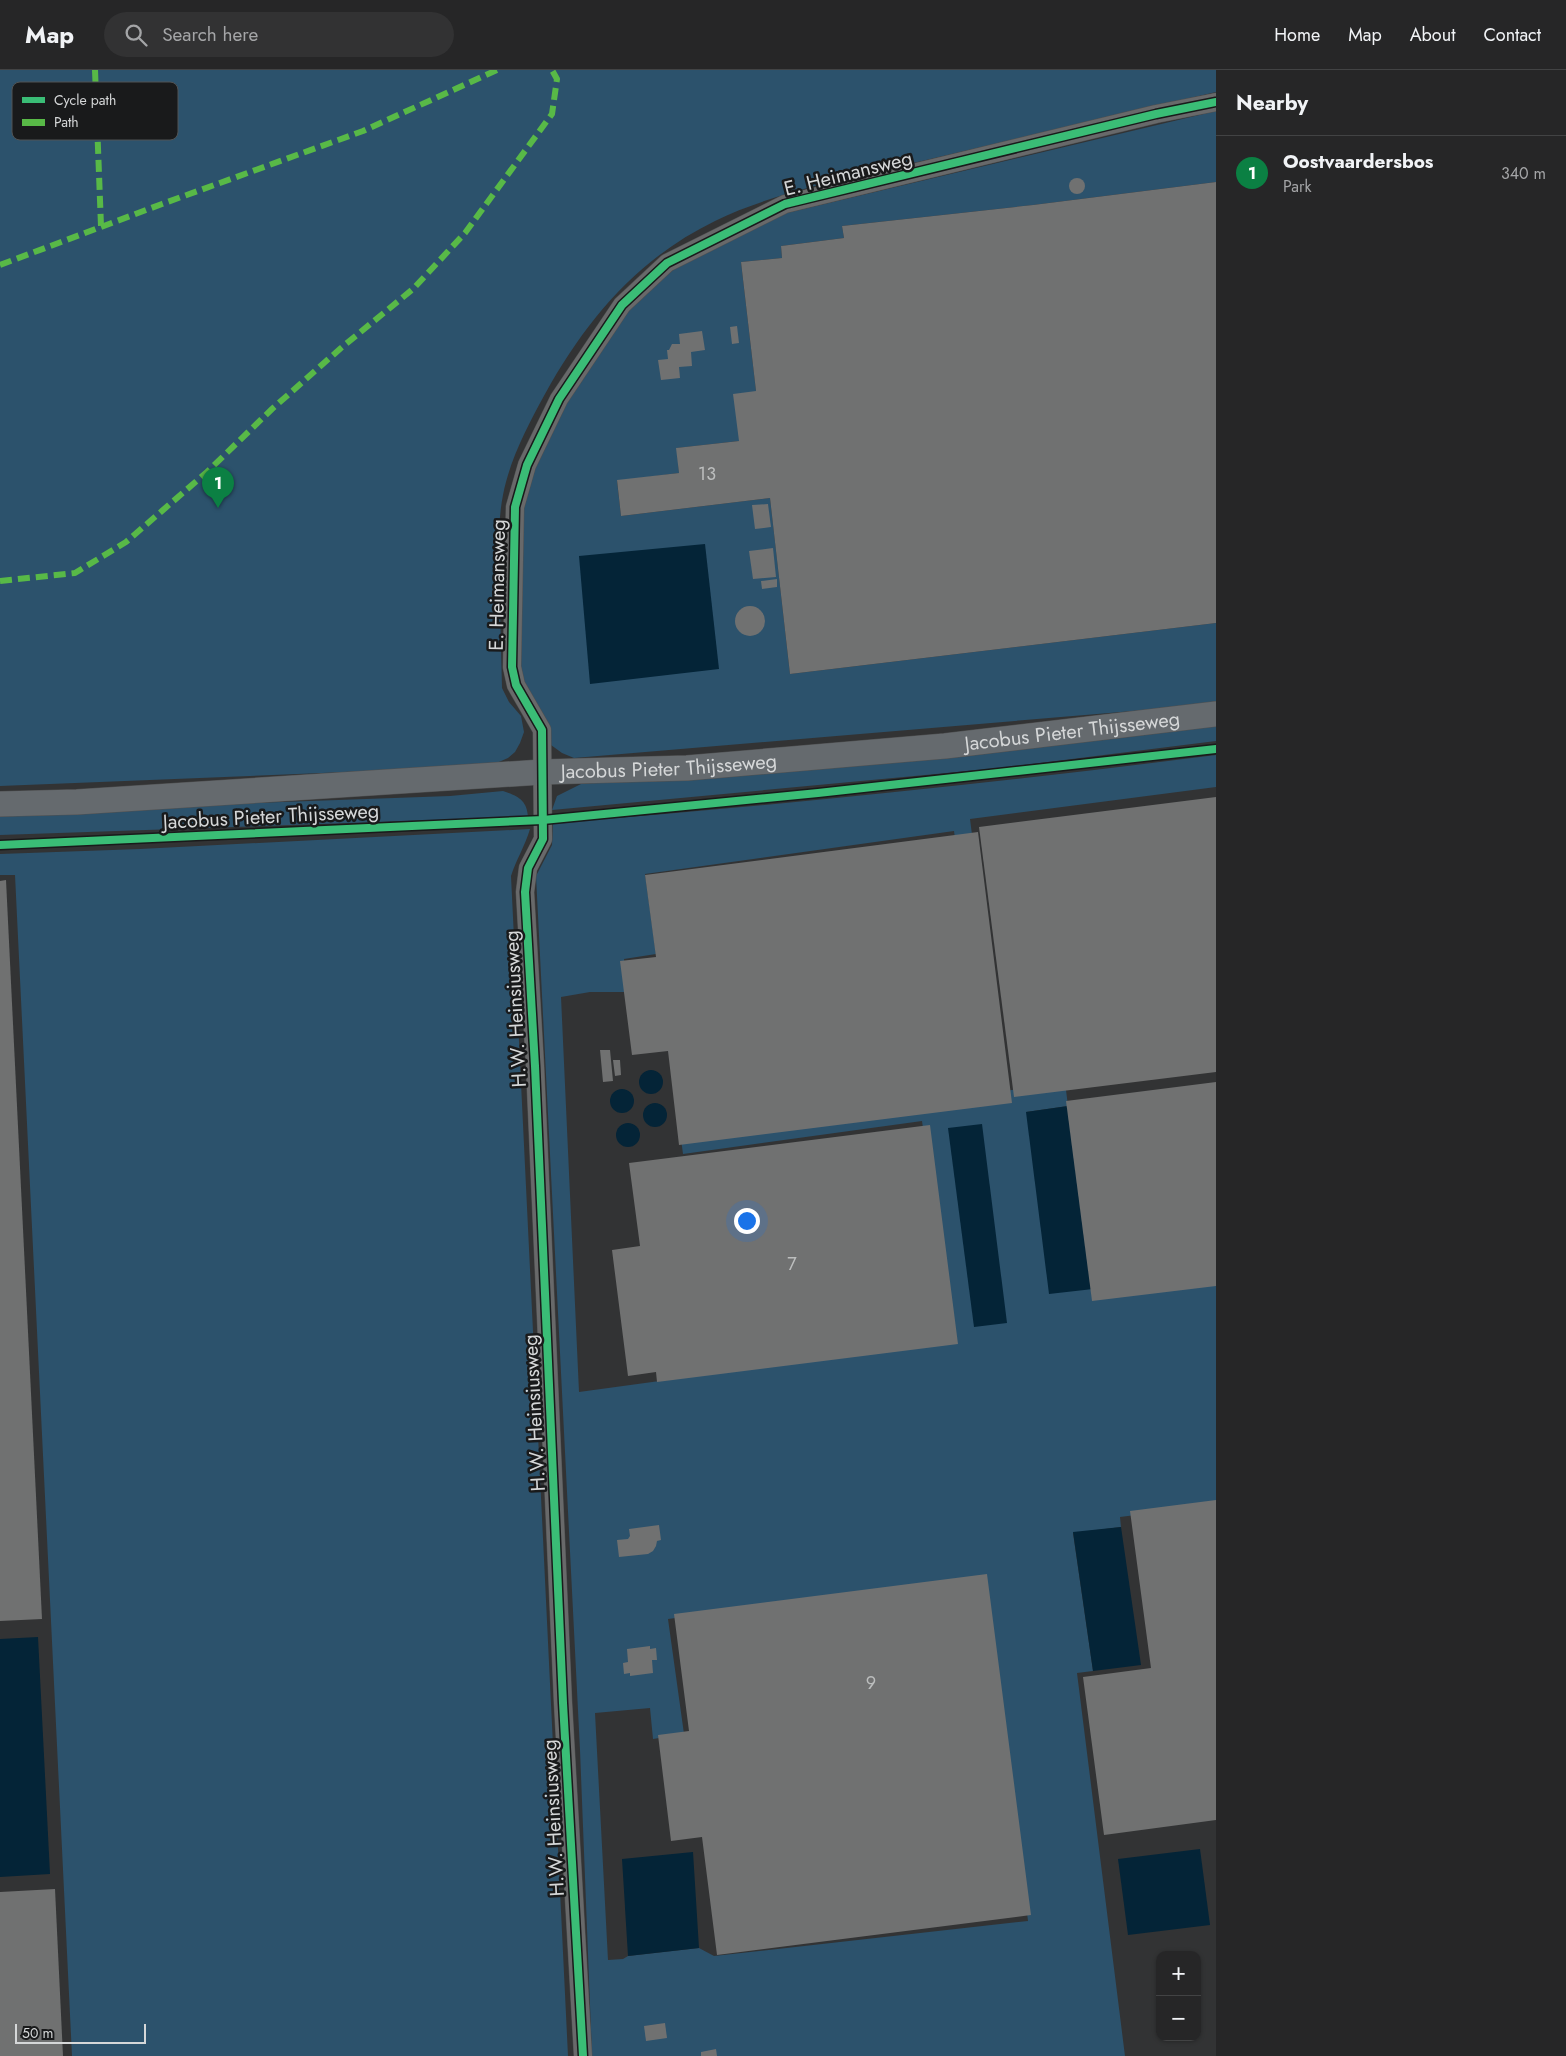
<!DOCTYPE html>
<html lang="en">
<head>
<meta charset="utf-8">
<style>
  :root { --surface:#262627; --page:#323233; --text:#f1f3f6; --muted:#a4a5a7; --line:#424344; --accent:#0b8043 }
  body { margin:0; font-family:Jost,sans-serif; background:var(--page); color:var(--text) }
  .controls { position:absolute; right:15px; bottom:15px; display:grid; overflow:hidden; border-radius:10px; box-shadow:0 1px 4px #0004 }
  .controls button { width:45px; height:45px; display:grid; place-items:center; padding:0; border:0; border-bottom:1px solid var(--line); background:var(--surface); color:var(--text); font:25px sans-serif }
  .scale { position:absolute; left:15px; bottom:12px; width:131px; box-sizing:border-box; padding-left:5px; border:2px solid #d5d7d8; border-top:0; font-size:14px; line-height:18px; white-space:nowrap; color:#d5d7d8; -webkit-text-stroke:4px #191a1b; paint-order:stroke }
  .you { position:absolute; left:746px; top:1150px; width:18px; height:18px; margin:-12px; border:4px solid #fff; border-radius:50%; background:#1a73e8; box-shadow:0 0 0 8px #1a73e833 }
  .badge { display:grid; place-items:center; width:32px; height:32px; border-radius:50%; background:var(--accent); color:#fff; font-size:16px; font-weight:700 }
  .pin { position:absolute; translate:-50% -41px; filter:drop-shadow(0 1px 2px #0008) }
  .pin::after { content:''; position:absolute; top:26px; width:18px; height:15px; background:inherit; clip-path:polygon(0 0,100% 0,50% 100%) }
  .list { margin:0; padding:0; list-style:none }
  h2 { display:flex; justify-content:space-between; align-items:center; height:65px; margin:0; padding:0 20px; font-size:21px }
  h2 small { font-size:16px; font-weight:400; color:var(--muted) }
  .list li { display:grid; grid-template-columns:32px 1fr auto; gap:15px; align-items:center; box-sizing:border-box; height:75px; padding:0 20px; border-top:1px solid var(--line) }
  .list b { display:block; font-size:19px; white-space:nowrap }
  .list p { margin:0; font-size:16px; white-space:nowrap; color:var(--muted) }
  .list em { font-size:16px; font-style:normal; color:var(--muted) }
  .icon { flex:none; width:28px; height:28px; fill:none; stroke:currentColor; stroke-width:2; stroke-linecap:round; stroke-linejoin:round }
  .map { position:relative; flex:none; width:1216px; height:1986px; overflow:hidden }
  header { display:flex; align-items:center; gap:30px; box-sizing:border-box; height:70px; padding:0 25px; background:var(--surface); border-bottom:1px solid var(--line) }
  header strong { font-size:24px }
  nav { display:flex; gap:28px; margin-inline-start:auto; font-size:18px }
  .search { width:350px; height:45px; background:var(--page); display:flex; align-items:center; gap:12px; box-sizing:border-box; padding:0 18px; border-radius:28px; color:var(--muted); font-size:19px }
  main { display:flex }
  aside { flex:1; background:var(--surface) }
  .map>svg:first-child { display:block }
</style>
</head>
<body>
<header>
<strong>Map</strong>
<div class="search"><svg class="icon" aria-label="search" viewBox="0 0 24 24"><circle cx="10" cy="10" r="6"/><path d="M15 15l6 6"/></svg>Search here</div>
<nav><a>Home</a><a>Map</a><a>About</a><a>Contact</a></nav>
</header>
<main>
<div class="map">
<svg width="1216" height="1986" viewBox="0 0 1216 1986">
  <rect width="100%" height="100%" fill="#323334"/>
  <!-- green -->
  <g fill="#2c526c" fill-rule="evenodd">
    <path d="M0,0H1216V22L811,117C779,126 745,136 715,151C637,189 586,250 545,324C528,355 510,389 503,425C498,450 499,475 499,500C500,539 501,579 502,618L509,632L521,646L524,662L520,673L515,682L508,688L492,695L469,697L0,716Z"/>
    <path d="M1216,41V112L1033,135L842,156L844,168L781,176L782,188L741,192L756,321L739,371L677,378L679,403L617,411L621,446L770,428L790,604L1216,553V632L1157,639L574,688L562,683L551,675L520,611L516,481L530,400L588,289L645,220L689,189L778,145Z"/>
    <path d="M1216,655V671L1000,698L552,740L557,726L581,714L1069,672Z"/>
    <path d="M1216,685V717L970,749L1005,1021L1065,1012L1068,1036L1026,1042L1216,1202V1435L1120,1447L1121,1457L1073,1463L1093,1601L1077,1603L1125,1986H592L580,1680L536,806L552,775L553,753C775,736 995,713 1216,685ZM954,761L990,1027L681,1069L683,1084L922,1051L952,1271L579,1322L561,927L590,922H628L624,889L656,884L645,804ZM986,1507L1028,1851L714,1886L699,1878L628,1886L623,1889L608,1890L595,1643L650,1638L653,1669L684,1664L668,1549Z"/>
    <path d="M503,721C518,726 527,730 528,747L0,765V742L450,726Z"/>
    <path d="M530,759C525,776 516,790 511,806L568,1986H72L15,805H0V784L140,779Z"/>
  </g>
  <!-- water -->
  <g fill="#042437">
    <path d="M705,474L719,599L590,614L579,486Z"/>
    <circle cx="651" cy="1012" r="12"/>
    <circle cx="622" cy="1031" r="12"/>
    <circle cx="655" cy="1045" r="12"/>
    <path d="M1068,1036L1093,1219L1049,1224L1026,1042Z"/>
    <circle cx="628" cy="1065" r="12"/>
    <path d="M982,1054L1007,1253L974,1257L948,1058Z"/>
    <path d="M1121,1457L1141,1595L1093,1601L1073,1462Z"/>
    <path d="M38,1567L50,1804L0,1807V1569Z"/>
    <path d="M1200,1779L1210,1855L1128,1865L1118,1789Z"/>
    <path d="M693,1782L699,1878L628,1886L622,1789Z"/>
  </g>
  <!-- building -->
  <g fill="#707171">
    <circle cx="1077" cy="116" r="8"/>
    <path d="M1216,112V553L790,604L770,428L621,446L617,410L679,403L676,378L739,371L733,324L756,321L741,192L782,188L781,176L844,168L842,156L1033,135Z"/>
    <path d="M737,256L739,273L732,274L730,257Z"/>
    <path d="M702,261L705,280L691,282L692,296L679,297L680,308L661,310L658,290L668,289L667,280H669L672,274H680L679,264Z"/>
    <path d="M768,434L771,457L755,459L752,435Z"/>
    <path d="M773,478L776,507L753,509L749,481Z"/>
    <path d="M777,509V517L762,519L761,511Z"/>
    <circle cx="750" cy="551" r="15"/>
    <path d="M1216,727V1002L1014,1027L979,757Z"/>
    <path d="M978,762L1012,1033L679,1075L668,981L632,985L620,891L656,887L645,805Z"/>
    <path d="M6,810L42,1549L0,1551V811Z"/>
    <path d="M600,980H610L613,1011L603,1012Z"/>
    <path d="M613,990H620L621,1005L615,1006Z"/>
    <path d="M1216,1012V1216L1092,1231L1066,1031Z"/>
    <path d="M930,1055L958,1274L657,1312L656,1302L628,1306L612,1180L640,1176L629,1093Z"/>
    <path d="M1216,1430V1750L1104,1765L1083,1607L1151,1598L1130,1441Z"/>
    <path d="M659,1455L661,1470L657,1471L656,1476L653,1481L648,1484L619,1487L617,1470L628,1469L630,1466L629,1459Z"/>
    <path d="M987,1504L1031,1845L717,1885L702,1767L671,1771L658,1665L689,1661L674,1544Z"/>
    <path d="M650,1576V1579L656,1578L657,1590H652L653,1603L630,1606V1603L624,1604L623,1593L628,1592L627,1579Z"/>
    <path d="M55,1819L63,1986H0V1822Z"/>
    <path d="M665,1953L667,1968L646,1971L644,1956Z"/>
    <path d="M716,1979L717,1986H701V1982Z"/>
  </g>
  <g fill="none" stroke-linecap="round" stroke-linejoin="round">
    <defs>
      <path id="street" d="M583,1986L563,1633L535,996L525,822L528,798L543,769L542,660L516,615L512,597L515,437L527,395L559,329L622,235L667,193L785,134L1156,44L1216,32"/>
      <g id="secondary">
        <path id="s1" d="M0,734L77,732L542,702L687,698L945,676L1216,644"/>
      </g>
    </defs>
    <!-- street casing -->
    <use href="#street" stroke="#4f5051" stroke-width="19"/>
    <!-- secondary casing -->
    <use href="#secondary" stroke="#4f5051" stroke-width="26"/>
    <!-- street -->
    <use href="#street" stroke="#68696a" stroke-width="18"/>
    <!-- secondary -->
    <use href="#secondary" stroke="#656a6e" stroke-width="25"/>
    <!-- quiet -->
    <g stroke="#58b947" stroke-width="6" stroke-dasharray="12 6" stroke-linecap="butt">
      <path d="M95,0L101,156"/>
      <path d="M0,195L162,134L363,61L497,0"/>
      <path d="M0,511L75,503L126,472L207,402L272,339L341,278L413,219L465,163L552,44L557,9L552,0"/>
    </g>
    <defs>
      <g id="cycleway">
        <path d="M0,775L543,750L818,723L1216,679"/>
        <path d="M583,1986L563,1633L535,996L525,822L528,798L543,769L542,660L516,615L512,597L515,437L527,395L559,329L622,235L667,193L785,134L1156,44L1216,32"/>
      </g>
    </defs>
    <!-- cycleway casing -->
    <use href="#cycleway" stroke="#191a1b" stroke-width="11"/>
    <!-- cycleway -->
    <use href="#cycleway" stroke="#3abd76" stroke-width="8"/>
  </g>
  <g text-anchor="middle" stroke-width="5" stroke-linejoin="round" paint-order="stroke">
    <!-- number labels -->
    <g font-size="18" fill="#bcbebe">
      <text x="707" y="410">13</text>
      <text x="792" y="1200">7</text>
      <text x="871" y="1619">9</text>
    </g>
    <!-- street labels -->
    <g font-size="20" fill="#d5d7d8" stroke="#191a1b">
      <text transform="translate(848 103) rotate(-14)" y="7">E. Heimansweg</text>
      <text transform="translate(497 515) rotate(-89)" y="7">E. Heimansweg</text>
      <text dy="7" stroke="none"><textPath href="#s1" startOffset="1075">Jacobus Pieter Thijsseweg</textPath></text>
      <text dy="7" stroke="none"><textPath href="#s1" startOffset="670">Jacobus Pieter Thijsseweg</textPath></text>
      <text transform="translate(271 746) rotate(-3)" y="7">Jacobus Pieter Thijsseweg</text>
      <text transform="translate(515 939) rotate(-93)" y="7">H.W. Heinsiusweg</text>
      <text transform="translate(534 1343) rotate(-93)" y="7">H.W. Heinsiusweg</text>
      <text transform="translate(553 1748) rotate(-93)" y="7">H.W. Heinsiusweg</text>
    </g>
  </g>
  <!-- legend -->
  <rect x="12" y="12" width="166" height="58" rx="8" fill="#191a1b" stroke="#515354" stroke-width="1"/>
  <rect x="22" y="27" width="23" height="6" fill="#3abd76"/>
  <rect x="22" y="49" width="23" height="7" fill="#58b947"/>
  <g font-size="14" fill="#d5d7d8">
    <text x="54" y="35">Cycle path</text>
    <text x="54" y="57">Path</text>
  </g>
</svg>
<div class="controls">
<button>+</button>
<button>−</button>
</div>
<div class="scale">50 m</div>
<div class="you"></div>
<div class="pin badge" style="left:218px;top:438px">1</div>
</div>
<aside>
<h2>Nearby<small></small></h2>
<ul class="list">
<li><span class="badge">1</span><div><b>Oostvaardersbos</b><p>Park</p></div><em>340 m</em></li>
</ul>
</aside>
</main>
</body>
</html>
